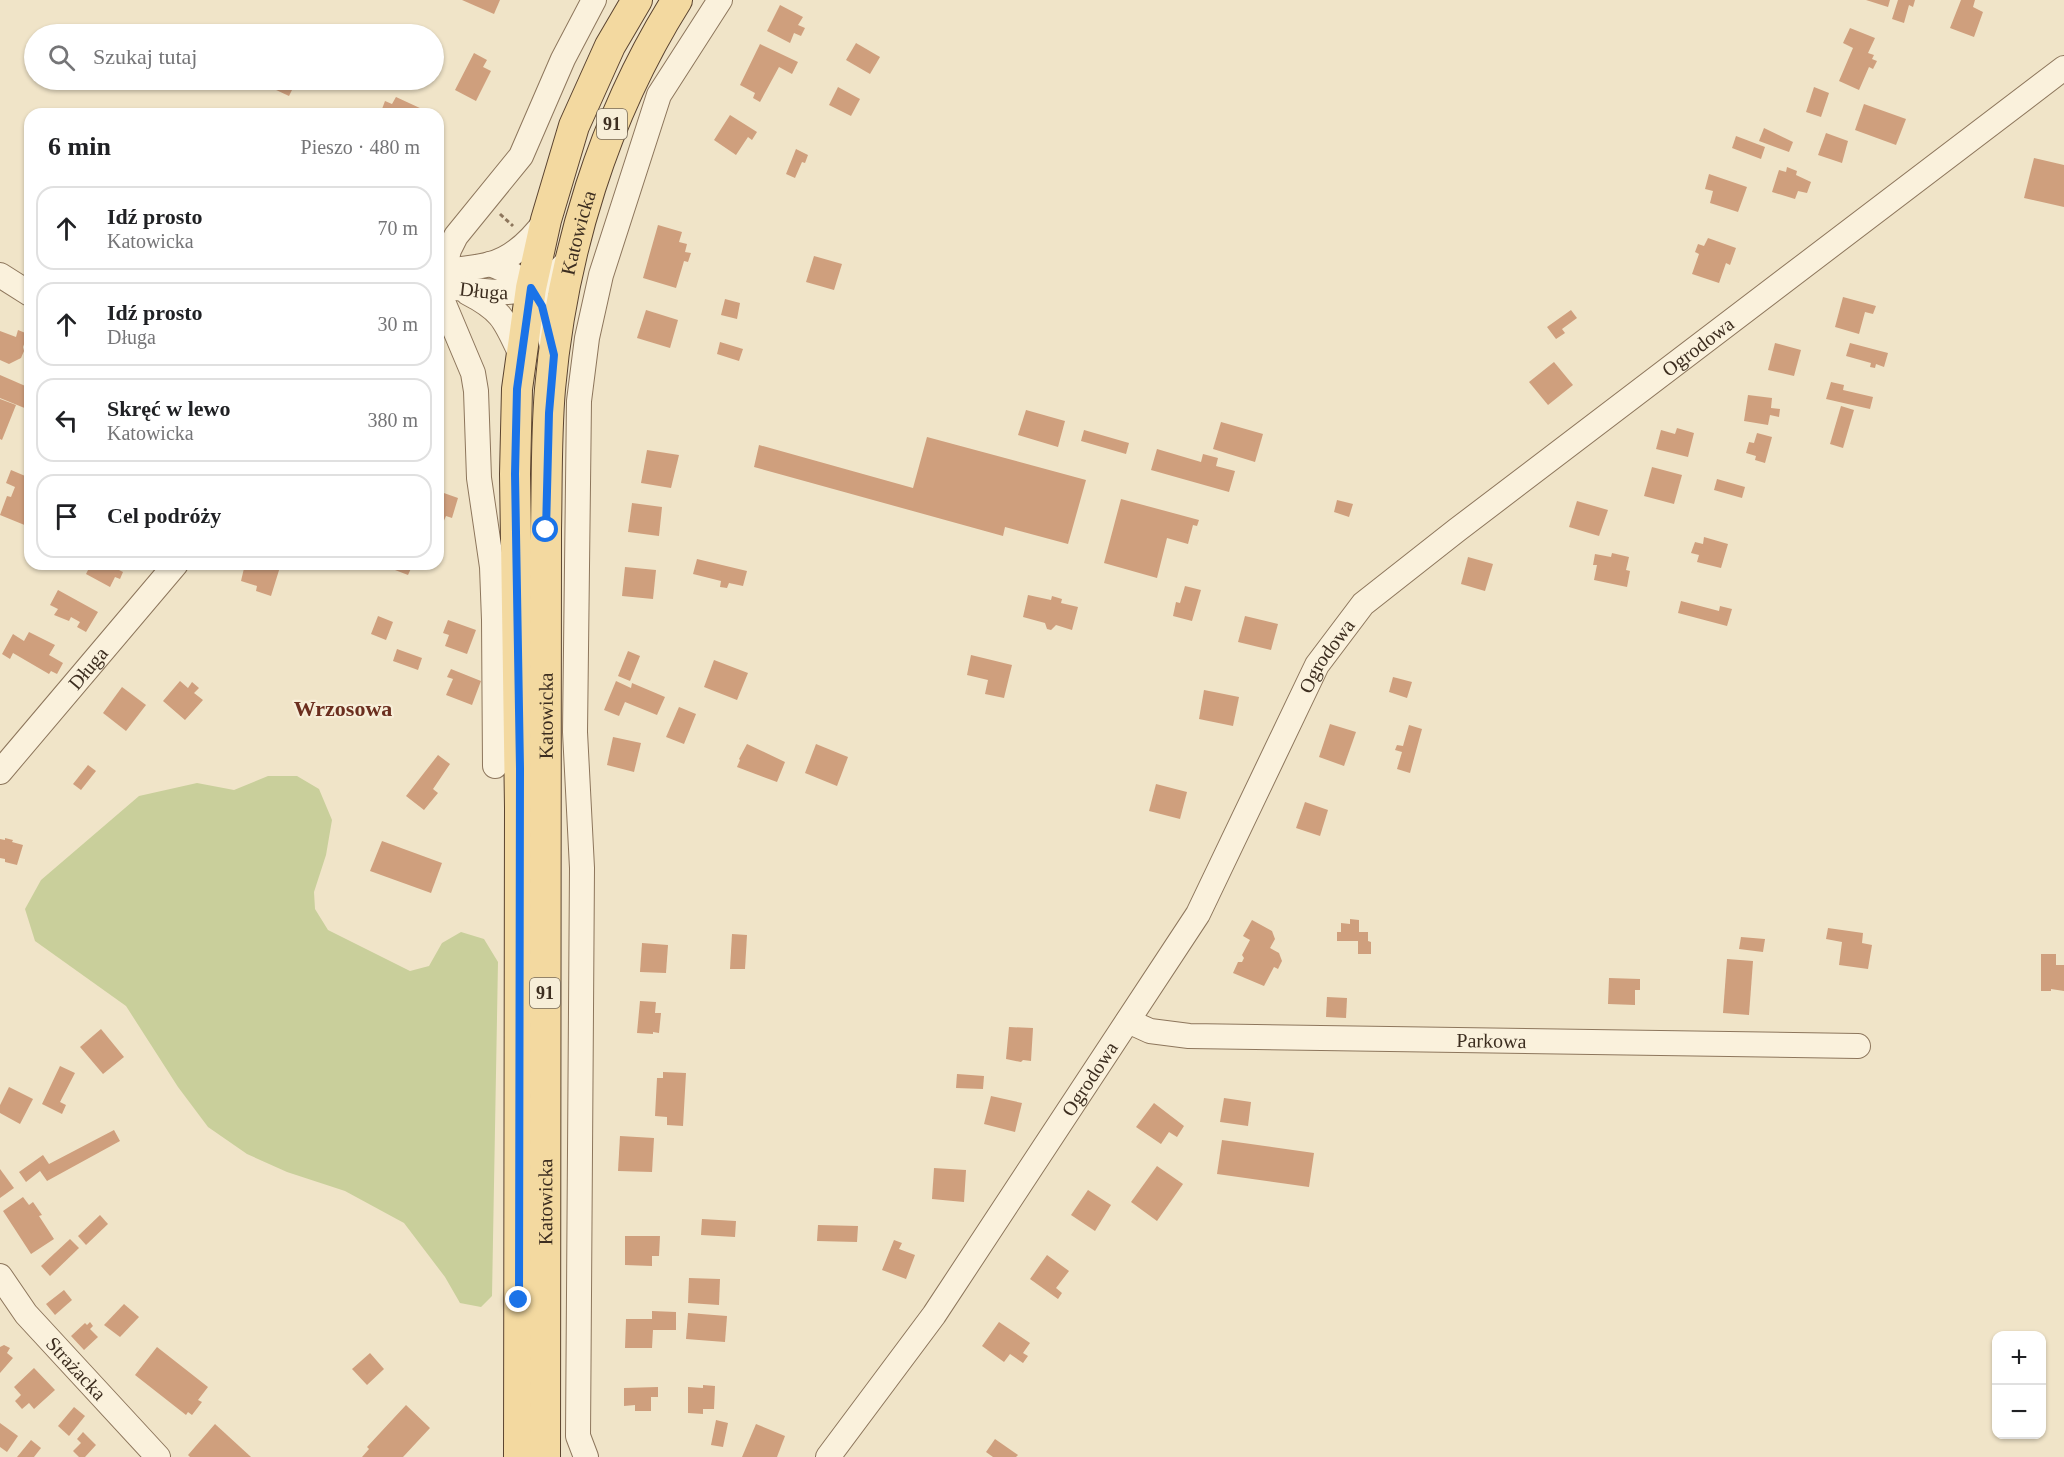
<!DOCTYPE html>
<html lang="pl">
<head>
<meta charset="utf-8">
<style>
  :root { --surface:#fff; --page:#f6f6f6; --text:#202124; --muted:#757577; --line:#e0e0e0 }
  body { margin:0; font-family:Georgia,serif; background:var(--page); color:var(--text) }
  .controls { position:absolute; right:18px; bottom:18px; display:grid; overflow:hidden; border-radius:12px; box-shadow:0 2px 4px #0004 }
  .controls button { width:54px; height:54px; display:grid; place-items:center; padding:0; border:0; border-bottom:2px solid var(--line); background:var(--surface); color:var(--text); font:30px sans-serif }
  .stop { position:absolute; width:18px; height:18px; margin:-14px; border:4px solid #1a73e8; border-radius:50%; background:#fff }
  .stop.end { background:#1a73e8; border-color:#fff; box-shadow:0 2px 6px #0008 }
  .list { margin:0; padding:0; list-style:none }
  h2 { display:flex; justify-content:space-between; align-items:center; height:78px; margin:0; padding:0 24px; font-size:26px }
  h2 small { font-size:20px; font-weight:400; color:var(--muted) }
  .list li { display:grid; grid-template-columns:39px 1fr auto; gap:18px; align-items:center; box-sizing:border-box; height:84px; margin:0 12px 12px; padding:0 12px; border:2px solid var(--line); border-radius:18px }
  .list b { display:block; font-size:22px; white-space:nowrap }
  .list p { margin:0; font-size:20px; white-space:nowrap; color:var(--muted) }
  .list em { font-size:20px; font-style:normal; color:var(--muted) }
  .icon { flex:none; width:33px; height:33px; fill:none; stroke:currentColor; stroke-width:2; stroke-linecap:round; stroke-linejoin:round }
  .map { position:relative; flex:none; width:2064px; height:1457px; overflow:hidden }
  .search { position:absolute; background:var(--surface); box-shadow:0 2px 4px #0004; left:24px; top:24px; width:420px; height:66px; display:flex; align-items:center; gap:15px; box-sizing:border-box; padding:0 21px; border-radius:33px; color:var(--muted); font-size:22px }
  .panel { position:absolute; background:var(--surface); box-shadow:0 2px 4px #0004; left:24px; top:108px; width:420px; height:462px; border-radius:18px }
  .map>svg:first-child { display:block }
</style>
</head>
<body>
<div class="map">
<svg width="2064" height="1457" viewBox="0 0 2064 1457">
  <rect width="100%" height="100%" fill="#f0e4c8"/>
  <!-- green -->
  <path fill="#c9cf9b" d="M268,776H297L319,789L332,820L326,855L314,892L315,909L328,930L410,971L429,966L442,943L461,932L484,939L498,962L492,1296L481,1307L460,1303L445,1277L404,1223L345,1191L287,1172L247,1154L208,1127L178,1087L126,1006L35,941L25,909L41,880L139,796L197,783L234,790Z"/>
  <!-- building -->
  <g fill="#cf9f7d">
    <path d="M462,0H500L494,14Z"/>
    <path d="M1866,0H1890L1888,7Z"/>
    <path d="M1898,0H1915L1913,7L1909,5L1904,23L1892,19Z"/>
    <path d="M1961,0H1975L1973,7L1983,12L1974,37L1950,28Z"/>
    <path d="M780,5L803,17L798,25L805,28L801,36L794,33L790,43L767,31Z"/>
    <path d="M1850,28L1875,38L1868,53L1874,55L1872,59L1877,61L1873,69L1869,67L1859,90L1839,81L1853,48L1843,43Z"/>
    <path d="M856,43L880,57L870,74L846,60Z"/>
    <path d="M760,44L798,62L792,74L779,67L760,102L753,98L755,93L740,85Z"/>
    <path d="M474,53L487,60L483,67L491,71L476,101L455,90Z"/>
    <path d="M260,80H285L295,84L289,96L259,82Z"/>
    <path d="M838,87L860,99L851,116L829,105Z"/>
    <path d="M1814,87L1829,93L1821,117L1806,112Z"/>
    <path d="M396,97L422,109L420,114H385L386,111L382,109L385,101L392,104Z"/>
    <path d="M1864,104L1906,119L1896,145L1855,130Z"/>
    <path d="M730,115L757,132L752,140L748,137L736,155L714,140Z"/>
    <path d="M1764,128L1793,142L1789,152L1759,141Z"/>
    <path d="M1826,133L1848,141L1842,163L1818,155Z"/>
    <path d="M1736,136L1765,147L1761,159L1732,148Z"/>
    <path d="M796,149L808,155L805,163L802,162L795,178L786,174Z"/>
    <path d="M2034,158L2064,165V207L2024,198Z"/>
    <path d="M1787,167L1797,171L1796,175L1811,182L1807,193L1798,191L1795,199L1772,192L1779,170L1786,172Z"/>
    <path d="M1709,174L1747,187L1738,212L1710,203L1713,191L1705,189Z"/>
    <path d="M658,225L682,232L679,242L687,244L685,252L691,253L688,262L684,261L676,288L643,278Z"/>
    <path d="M1708,238L1736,248L1730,265L1726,263L1719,283L1692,274L1699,254L1695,252L1698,244L1704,246Z"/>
    <path d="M814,256L842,264L834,290L806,282Z"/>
    <path d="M1843,297L1876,306L1873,314L1865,312L1859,334L1835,327Z"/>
    <path d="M725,299L740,303L737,319L721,315Z"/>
    <path d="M646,310L678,320L670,348L637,338Z"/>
    <path d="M1571,310L1577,318L1562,329L1565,333L1556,339L1547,327Z"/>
    <path d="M18,330L28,334L23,347L24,351L21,358L9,364L0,360V331L16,337Z"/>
    <path d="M720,342L743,349L739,361L717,354Z"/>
    <path d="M1775,343L1801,350L1794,376L1768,370Z"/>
    <path d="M1850,343L1888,353L1884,367L1876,364L1875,368L1870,367L1871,363L1846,356Z"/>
    <path d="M1554,362L1573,385L1548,405L1529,382Z"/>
    <path d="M0,375L30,388V402L27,409L0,398Z"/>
    <path d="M1831,382L1844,385L1843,390L1873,397L1870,409L1826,399Z"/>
    <path d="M1748,395L1772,398L1771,408L1780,409L1779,417L1770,415L1768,425L1744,421Z"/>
    <path d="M0,399L16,405L2,440L0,439Z"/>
    <path d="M1841,406L1854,410L1843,448L1830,444Z"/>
    <path d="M1026,410L1065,421L1058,447L1018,435Z"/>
    <path d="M1221,422L1263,434L1255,462L1213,449Z"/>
    <path d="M1677,428L1694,433L1688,457L1656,449L1661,430L1675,434Z"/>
    <path d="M1084,430L1129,443L1126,454L1081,441Z"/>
    <path d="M1757,433L1772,437L1765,463L1755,460L1756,456L1746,453L1749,442L1754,443Z"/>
    <path d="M927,437L1086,480L1068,544L1005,527L1003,536L754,467L759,445L913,488Z"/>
    <path d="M1157,449L1201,462L1203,454L1218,458L1216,466L1235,471L1229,492L1151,470Z"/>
    <path d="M647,450L679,455L671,488L641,483Z"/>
    <path d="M1652,467L1682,475L1674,504L1644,496Z"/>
    <path d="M11,470L30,478V496L27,504L30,506V518L27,526L0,515L7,496L11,497L15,487L6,483Z"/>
    <path d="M1717,479L1745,487L1742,498L1714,490Z"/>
    <path d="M441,492L458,498L452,518L446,516L442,525L438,523V493L441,494Z"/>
    <path d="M1121,499L1199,520L1197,526L1193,525L1188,544L1167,538L1157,578L1104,563Z"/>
    <path d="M1337,500L1353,504L1349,517L1334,512Z"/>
    <path d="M1577,501L1608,510L1599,536L1569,527Z"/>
    <path d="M632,503L662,507L659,536L628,532Z"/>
    <path d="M1704,537L1728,544L1721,568L1697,562L1699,555L1691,553L1695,542L1703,544Z"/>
    <path d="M1612,553L1629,557L1626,570L1630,571L1627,587L1594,580L1597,565H1593L1595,554L1611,557Z"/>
    <path d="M1468,557L1493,564L1485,591L1461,584Z"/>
    <path d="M697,559L747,571L743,586L729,583L727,588L720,587L721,581L693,574Z"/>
    <path d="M91,564H122L119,570L123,572L120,579L115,577L110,587L86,574Z"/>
    <path d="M245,564H270L280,567L271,596L256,591L257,586L241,581Z"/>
    <path d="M398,564H413L408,575L395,570Z"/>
    <path d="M625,567L656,570L653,599L622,596Z"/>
    <path d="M1185,586L1201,590L1192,621L1173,616L1176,602L1180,603Z"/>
    <path d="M58,590L98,612L86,632L77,627L80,622L71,617L69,621L54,615L58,609L50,605Z"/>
    <path d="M1028,595L1051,600L1052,596L1062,599L1061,603L1078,607L1072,630L1056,625L1051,630L1047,629L1045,623L1023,617Z"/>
    <path d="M1681,601L1719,611L1720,606L1732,609L1727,626L1678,613Z"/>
    <path d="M378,616L393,622L386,640L371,634Z"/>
    <path d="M1245,616L1278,624L1271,650L1238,642Z"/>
    <path d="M448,620L476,630L467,654L445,646L449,635L443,633Z"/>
    <path d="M29,632L55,645L49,655L63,663L57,674L51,671L49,674L13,653L10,659L2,654L13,634L24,641Z"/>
    <path d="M397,649L422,658L418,670L393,661Z"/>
    <path d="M628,651L640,656L630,681L618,676Z"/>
    <path d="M971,655L1012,665L1004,698L985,694L988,680L967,675Z"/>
    <path d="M714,660L748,673L737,700L704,687Z"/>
    <path d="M451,669L481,681L472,705L446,695L453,679L447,677Z"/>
    <path d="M1393,677L1412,682L1407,698L1389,692Z"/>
    <path d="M180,681L188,688L192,682L199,688L194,693L203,700L185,720L163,701Z"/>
    <path d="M616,681L631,688L632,683L665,697L657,715L625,702L619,716L604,710Z"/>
    <path d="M122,687L146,705L126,731L103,713Z"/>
    <path d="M1204,690L1239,697L1233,726L1199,719Z"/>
    <path d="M679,707L696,714L684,744L666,737Z"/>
    <path d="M1330,724L1356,732L1344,766L1319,757Z"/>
    <path d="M1409,725L1422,729L1410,773L1397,769L1402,752L1395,750L1397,745L1403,746Z"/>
    <path d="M613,737L641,743L634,772L607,765Z"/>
    <path d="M747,744L785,762L777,782L737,767L740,760L739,759Z"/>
    <path d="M816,744L848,757L837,786L805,773Z"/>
    <path d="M438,755L450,764L433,789L438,793L424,810L406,796Z"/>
    <path d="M88,765L96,771L81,790L73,784Z"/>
    <path d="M1156,784L1187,792L1180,819L1149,811Z"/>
    <path d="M1305,802L1328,810L1320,836L1296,828Z"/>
    <path d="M5,838L13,840L12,842L23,845L17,865L5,862V859L0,858V839L5,840Z"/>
    <path d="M382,841L442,863L431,893L370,871Z"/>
    <path d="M1350,919L1359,920V932H1368V941L1371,942V954H1358V941H1337V932H1341V923L1350,924Z"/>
    <path d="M1252,920L1272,931L1275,939L1270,948L1279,953L1282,961L1278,969L1274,967L1264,986L1233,973L1238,962H1242L1244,958L1242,955L1250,940L1243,936Z"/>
    <path d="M1828,928L1863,933L1862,943L1872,945L1868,969L1839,965L1842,942L1826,939Z"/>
    <path d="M732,934L747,935L745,969H730Z"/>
    <path d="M1741,937L1765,939L1763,952L1739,949Z"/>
    <path d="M642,943L668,945L666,973L640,972Z"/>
    <path d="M2041,954H2056V965H2064V991L2051,989V991H2041Z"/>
    <path d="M1727,959L1753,961L1749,1015L1723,1013Z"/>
    <path d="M1609,978L1640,979V990H1635V1005L1608,1004Z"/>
    <path d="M1327,997L1347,998L1346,1018L1326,1017Z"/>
    <path d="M640,1001L656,1002L655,1013H661L659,1033L653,1032V1034L637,1033Z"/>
    <path d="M1009,1027L1033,1028L1031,1061L1023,1060L1021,1062L1006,1059Z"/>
    <path d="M101,1029L124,1057L103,1074L80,1047Z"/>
    <path d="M60,1066L75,1073L60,1102L66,1105L62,1114L42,1104Z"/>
    <path d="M663,1072L686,1073L683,1126L667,1125V1117L655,1116L657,1078H663Z"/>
    <path d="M957,1074L984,1076L983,1089L956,1088Z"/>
    <path d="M9,1087L33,1099L20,1124L0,1113V1105Z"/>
    <path d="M991,1096L1022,1103L1015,1132L984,1124Z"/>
    <path d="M1224,1098L1251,1102L1248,1126L1220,1122Z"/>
    <path d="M1154,1103L1184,1126L1177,1137L1169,1132L1161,1144L1136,1127Z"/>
    <path d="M114,1130L120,1141L47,1181L40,1171L26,1182L19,1172L43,1155L49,1164Z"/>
    <path d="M620,1136L654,1138L652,1172L618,1171Z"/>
    <path d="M1222,1140L1314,1153L1309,1187L1217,1174Z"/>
    <path d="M1157,1166L1183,1184L1157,1221L1131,1202Z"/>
    <path d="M934,1168L966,1170L964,1202L932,1199Z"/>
    <path d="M0,1169L14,1188L0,1198Z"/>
    <path d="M1088,1190L1111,1205L1095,1231L1071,1215Z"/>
    <path d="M23,1197L29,1205L33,1202L42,1215L39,1216L54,1239L31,1254L3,1211Z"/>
    <path d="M100,1215L108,1224L86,1245L78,1236Z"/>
    <path d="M702,1219L736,1221L735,1237L701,1235Z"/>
    <path d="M818,1225L858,1226L857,1242L817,1241Z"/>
    <path d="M625,1236H660L659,1256H652V1266L625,1265Z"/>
    <path d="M70,1239L79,1248L50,1276L41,1266Z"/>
    <path d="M894,1240L902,1243L899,1249L915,1255L906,1279L882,1270Z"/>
    <path d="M1047,1255L1069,1271L1056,1288L1062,1293L1058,1299L1030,1279Z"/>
    <path d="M689,1278L720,1279L719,1305L688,1303Z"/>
    <path d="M64,1290L72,1300L55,1315L46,1304Z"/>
    <path d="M124,1304L139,1317L120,1337L104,1325Z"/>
    <path d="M652,1311L676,1312V1330H653L652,1348H625L626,1319H652Z"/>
    <path d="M688,1313L727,1316L725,1342L686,1339Z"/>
    <path d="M90,1322L93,1326L90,1329L98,1337L84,1350L71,1336L85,1323L87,1325Z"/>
    <path d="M999,1322L1030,1343L1023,1353L1028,1356L1023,1363L1010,1354L1004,1362L982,1346Z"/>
    <path d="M4,1345L10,1348L7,1353L13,1358L0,1373V1347Z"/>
    <path d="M157,1347L208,1387L198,1400L202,1402L192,1415L188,1412L186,1415L135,1375Z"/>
    <path d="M370,1353L384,1369L367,1385L352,1369Z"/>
    <path d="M34,1368L55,1390L34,1409L29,1403L22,1409L15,1401L21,1395L14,1387Z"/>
    <path d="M703,1385L715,1386L714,1409H703V1414L688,1413V1387L703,1388Z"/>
    <path d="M658,1387V1397H651V1411H635V1405L624,1406V1388Z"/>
    <path d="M406,1405L430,1428L403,1457H362L369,1449L367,1447Z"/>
    <path d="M74,1407L85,1416L69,1436L58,1426Z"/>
    <path d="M716,1420L728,1423L723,1447L711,1445Z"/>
    <path d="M0,1423L18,1436L7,1452L0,1447Z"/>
    <path d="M215,1424L251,1457H190L188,1455Z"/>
    <path d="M756,1424L785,1436L777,1457H742Z"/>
    <path d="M83,1432L96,1445L85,1457H79L73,1451L81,1443L77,1439Z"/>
    <path d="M995,1439L1018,1455L1016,1457H993L986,1452Z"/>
    <path d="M31,1440L41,1448L34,1457H17Z"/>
  </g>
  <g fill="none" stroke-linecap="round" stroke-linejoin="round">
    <defs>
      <g id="minor">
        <path d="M490,264C538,282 542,301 552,347"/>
        <path d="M438,274C455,268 473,269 490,264C514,258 532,239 546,220"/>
        <path d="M0,275L30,294"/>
        <path id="s1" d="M438,287C474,287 510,301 543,283C554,277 562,267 571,258"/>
        <path d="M468,293C503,311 505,321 521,355"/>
        <path d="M495,766L494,620L492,567L479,478L476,391L473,373L444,304L440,286L449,250L456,236L521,156L563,59L594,0"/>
        <path id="s2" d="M0,772L176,564"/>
        <path id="s3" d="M1128,1021L1150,1031L1189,1036L1858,1046"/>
        <path id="s4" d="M0,1276L26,1314L158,1457"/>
        <path d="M586,1457L578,1436L582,868L575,732L579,401L587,338L601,275L659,95L720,0"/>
        <path id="s5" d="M828,1457L934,1315L1198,914L1317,665L1363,604L1457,530L2064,68"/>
      </g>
      <g id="major">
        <path d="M519,1457L520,808L515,474L517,389L531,288L546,220L574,126L610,46L637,0"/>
        <path id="s6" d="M545,1457L546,530C547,483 546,436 550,389C562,253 604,116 677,0"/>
      </g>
    </defs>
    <!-- minor casing -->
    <use href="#minor" stroke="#8d765c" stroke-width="26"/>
    <!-- major casing -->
    <use href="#major" stroke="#5b4430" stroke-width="32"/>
    <!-- path -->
    <path stroke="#8d765c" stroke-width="3" stroke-dasharray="4.5 3" stroke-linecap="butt" d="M500,214L513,226"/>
    <!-- minor -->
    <use href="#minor" stroke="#faf1dc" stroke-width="24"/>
    <!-- major -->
    <use href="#major" stroke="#f3d9a0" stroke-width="30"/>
  </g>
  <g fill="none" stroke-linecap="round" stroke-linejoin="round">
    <!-- route -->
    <path stroke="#1a73e8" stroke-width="8" d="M519,1300L520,768L515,474L517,389L531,288L542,306L554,355L549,413L546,530"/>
  </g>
  <g text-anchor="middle" stroke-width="4.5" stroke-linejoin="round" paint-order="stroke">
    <!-- shield labels -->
    <g fill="#f7eed8" stroke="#756857" stroke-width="1.5">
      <rect x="597" y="109" width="30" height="30" rx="4.5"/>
      <rect x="530" y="978" width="30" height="30" rx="4.5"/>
    </g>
    <g font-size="18" font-weight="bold" fill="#3d2e20">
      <text x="612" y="130">91</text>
      <text x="545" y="999">91</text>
    </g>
    <!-- street labels -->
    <g font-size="20" fill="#3d2e20" stroke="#f7eed8">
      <text dy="7" stroke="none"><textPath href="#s6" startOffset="1227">Katowicka</textPath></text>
      <text dy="7" stroke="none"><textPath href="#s1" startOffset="46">Długa</textPath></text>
      <text dy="7" stroke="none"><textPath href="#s5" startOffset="1432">Ogrodowa</textPath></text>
      <text dy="7" stroke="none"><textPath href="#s5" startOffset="946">Ogrodowa</textPath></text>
      <text dy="7" stroke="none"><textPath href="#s2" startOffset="136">Długa</textPath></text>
      <text dy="7" stroke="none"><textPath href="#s6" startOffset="741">Katowicka</textPath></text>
      <text dy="7" stroke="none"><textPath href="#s3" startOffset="366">Parkowa</textPath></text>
      <text dy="7" stroke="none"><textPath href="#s5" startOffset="460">Ogrodowa</textPath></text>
      <text dy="7" stroke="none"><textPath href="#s6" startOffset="255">Katowicka</textPath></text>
      <text dy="7" stroke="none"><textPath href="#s4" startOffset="120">Strażacka</textPath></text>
    </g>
    <!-- quarter labels -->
    <g font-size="22" font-weight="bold" fill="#6b2e1e" stroke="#f7eed8">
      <text x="343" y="716">Wrzosowa</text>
    </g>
  </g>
</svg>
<div class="controls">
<button>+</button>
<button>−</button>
</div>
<div class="stop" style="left:546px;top:530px"></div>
<div class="stop end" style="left:519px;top:1300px"></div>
<div class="search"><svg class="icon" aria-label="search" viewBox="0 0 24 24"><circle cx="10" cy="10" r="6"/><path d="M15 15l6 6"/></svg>Szukaj tutaj</div>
<section class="panel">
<h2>6 min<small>Pieszo · 480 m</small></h2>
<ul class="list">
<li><svg class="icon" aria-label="ahead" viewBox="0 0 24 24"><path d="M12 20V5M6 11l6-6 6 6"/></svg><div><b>Idź prosto</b><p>Katowicka</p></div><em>70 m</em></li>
<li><svg class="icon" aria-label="ahead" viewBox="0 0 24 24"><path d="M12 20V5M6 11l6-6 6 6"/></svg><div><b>Idź prosto</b><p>Długa</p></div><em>30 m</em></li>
<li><svg class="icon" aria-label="left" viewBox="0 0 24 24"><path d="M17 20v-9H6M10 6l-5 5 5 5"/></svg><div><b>Skręć w lewo</b><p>Katowicka</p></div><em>380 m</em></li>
<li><svg class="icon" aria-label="arrive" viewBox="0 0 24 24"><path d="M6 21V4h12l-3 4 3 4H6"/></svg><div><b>Cel podróży</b></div></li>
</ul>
</section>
</div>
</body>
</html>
